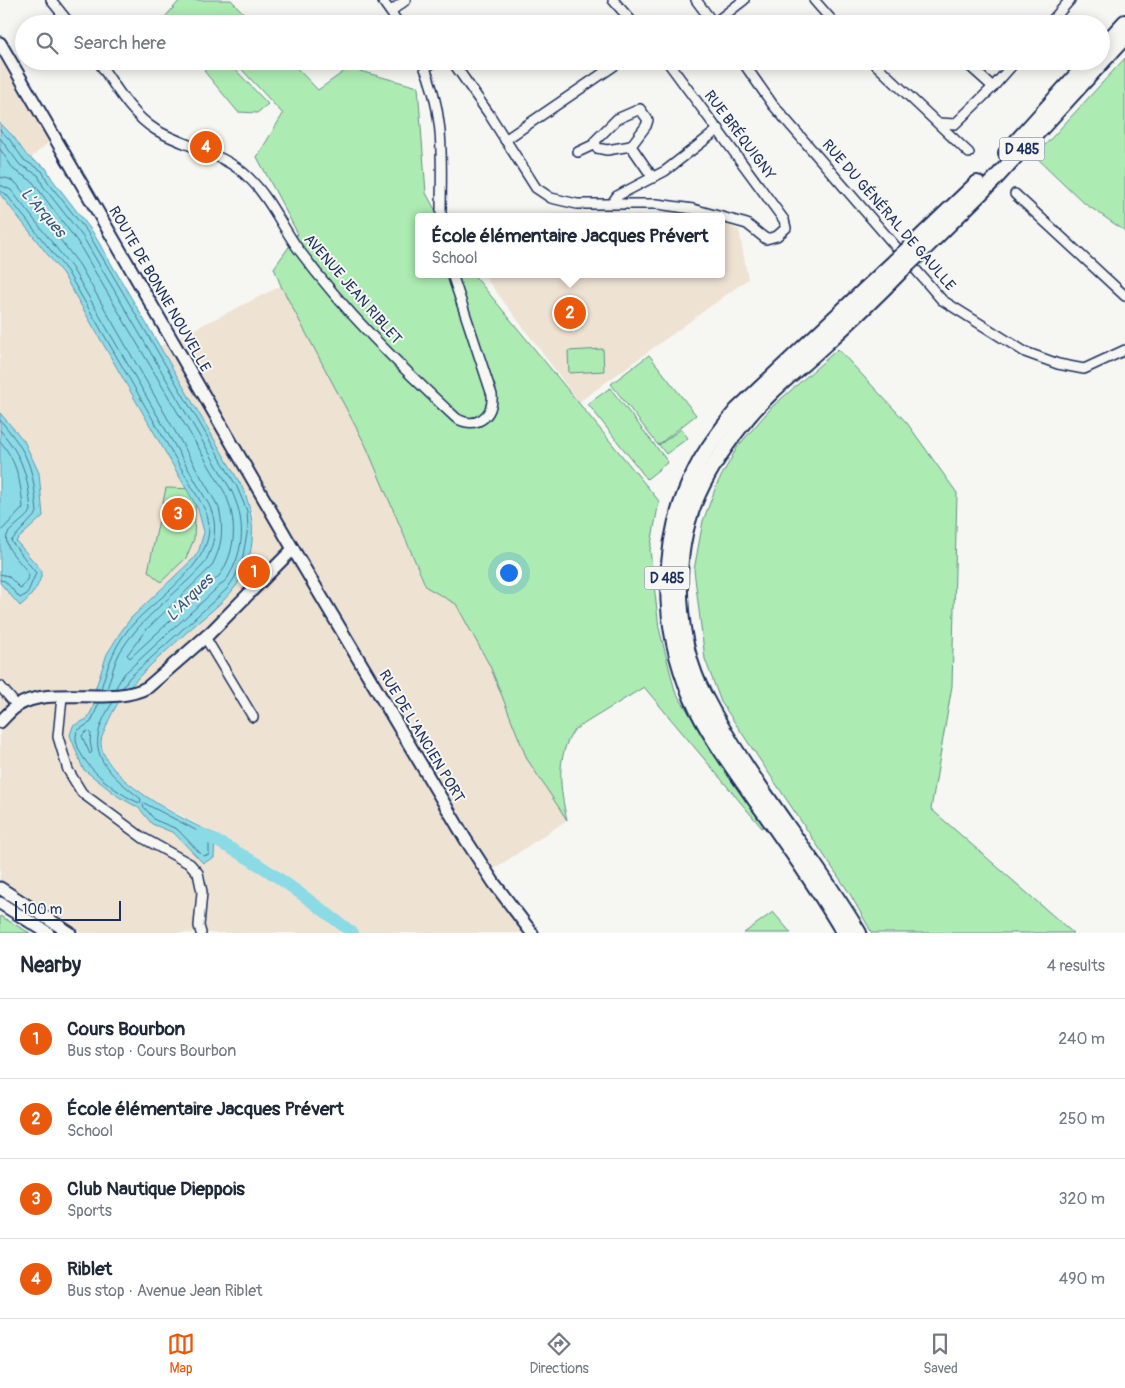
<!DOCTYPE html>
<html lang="en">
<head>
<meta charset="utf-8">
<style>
  :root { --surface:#fff; --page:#f6f6f7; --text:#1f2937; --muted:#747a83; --line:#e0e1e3; --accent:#ea580c }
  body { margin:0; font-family:Pangolin,sans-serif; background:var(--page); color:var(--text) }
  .scale { position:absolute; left:15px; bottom:12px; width:106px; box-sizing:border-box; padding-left:5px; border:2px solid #1b2f5e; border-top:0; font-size:14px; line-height:18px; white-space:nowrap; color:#1b2f5e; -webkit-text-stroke:4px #f6f6f2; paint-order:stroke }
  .you { position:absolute; left:508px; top:572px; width:18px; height:18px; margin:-12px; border:4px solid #fff; border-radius:50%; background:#1a73e8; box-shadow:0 0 0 8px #1a73e833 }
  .badge { display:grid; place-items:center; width:32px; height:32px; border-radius:50%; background:var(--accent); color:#fff; font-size:16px; font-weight:700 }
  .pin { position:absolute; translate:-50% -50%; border:2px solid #fff; box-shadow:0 1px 5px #0006 }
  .popup { position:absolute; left:415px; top:213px; width:310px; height:65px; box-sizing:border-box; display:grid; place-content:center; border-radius:5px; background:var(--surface); filter:drop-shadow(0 1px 4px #0005); font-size:16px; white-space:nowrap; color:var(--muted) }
  .popup b { font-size:19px; color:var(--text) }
  .popup::after { content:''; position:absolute; left:50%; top:100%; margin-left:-10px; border:10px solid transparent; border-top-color:var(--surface) }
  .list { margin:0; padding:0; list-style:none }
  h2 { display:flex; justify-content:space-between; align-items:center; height:65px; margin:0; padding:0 20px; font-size:21px }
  h2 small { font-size:16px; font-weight:400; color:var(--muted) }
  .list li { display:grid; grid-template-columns:32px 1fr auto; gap:15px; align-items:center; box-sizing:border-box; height:80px; padding:0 20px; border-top:1px solid var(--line) }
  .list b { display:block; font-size:19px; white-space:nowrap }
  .list p { margin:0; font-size:16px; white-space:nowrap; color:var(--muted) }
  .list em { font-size:16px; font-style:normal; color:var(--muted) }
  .icon { flex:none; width:28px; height:28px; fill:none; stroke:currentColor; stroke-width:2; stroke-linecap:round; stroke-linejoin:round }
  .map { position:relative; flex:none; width:1125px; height:933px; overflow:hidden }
  .search { position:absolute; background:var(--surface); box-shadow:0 2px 12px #0003; left:15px; right:15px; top:15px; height:55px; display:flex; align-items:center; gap:12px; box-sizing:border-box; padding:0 18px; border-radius:28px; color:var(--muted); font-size:19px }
  .sheet { height:385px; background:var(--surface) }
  nav { display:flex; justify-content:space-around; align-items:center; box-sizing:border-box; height:70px; border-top:1px solid var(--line); background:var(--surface); font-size:14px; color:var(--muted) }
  nav a { display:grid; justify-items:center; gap:2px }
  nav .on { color:var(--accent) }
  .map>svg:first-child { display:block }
</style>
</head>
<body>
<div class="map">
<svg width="1125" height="933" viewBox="0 0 1125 933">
  <rect width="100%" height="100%" fill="#f6f6f2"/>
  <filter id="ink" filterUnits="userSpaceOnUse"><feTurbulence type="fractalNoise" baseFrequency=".02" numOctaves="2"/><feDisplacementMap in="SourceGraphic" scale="10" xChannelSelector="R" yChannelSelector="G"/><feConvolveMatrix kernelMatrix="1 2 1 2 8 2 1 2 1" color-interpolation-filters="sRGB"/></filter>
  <g filter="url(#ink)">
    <!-- built -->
    <g fill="#eee2d3">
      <path d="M0,58L50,141L30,159L10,132L0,123Z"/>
      <path d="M0,194L63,274L198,509L203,521L202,542L194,558L131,618L110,648L95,690L93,708L87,720L73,726L83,769L119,797L139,808L152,824L174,833L203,863L215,834L150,799L119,775L105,756L101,741L111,715L132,682L236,586L247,562L252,538L253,515L246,494L160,346L281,286L366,446L425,587L456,604L490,666L527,759L567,820L494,869L535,933H81L0,882V583L20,606L42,571L16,541L43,516L39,473L24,441L0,413Z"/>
      <path d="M601,213L656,217H544L546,215Z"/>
      <path d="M721,222L739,230L748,279L579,402L483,274H721Z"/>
    </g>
    <!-- green -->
    <g fill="#acebb2" stroke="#648d88">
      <path d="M180,0H231L254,24H159Z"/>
      <path d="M1125,58V231L1084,203L1035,156Z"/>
      <path d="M216,61H227L268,104L257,113L238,112L204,71Z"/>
      <path d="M234,61H290L318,90L349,68L418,87L426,193L439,217H419V274H473L659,501L650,550L659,628L675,691L711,748L765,826L762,828L644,687L574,730C555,758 560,789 567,820L527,759L490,666L456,604L426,587L366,446L281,286L274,268L298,234L257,157L283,114Z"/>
      <path d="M603,349L604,371L569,373L568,351Z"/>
      <path d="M838,349L907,423L957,493L952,686L931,809L1073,933H872L850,894L721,702L705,659L694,570L703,521L717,484L738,446L773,406Z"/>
      <path d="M649,355L696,415L658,445L611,384Z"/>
      <path d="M610,388L668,462L647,479L588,404Z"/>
      <path d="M681,429L688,438L666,454L659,445Z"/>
      <path d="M166,488L196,489L194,539L186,558L161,582L148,571Z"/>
      <path d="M773,912L791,933H744Z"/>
      <path d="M0,916L30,933H0Z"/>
    </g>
    <!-- water -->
    <g fill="#8bdbe6" stroke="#5e96b0">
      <path d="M0,123L13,136L27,156L46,168L52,179L92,231L241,485C257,516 257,555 236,586C223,604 202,618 186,633C156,661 121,687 106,727C105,731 101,737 101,741C100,778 185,821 215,834L214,858L203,863L174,833L152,824L139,808L119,797L83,769L70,735L73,726L87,719L93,708L95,690L107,654L120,633L131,618L194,558L199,550L204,532L198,509L63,274L0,194Z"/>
      <path d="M0,413L24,441L39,473L43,516L16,541L42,571C40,586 31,597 20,606L0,583Z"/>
    </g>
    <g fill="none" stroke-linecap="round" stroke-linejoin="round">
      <!-- shore -->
      <g stroke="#487494" stroke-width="1">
        <path d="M0,130L9,139L24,160L42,171L48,182L88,233L237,487L247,511L248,528L242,561L235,577L227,589L129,678L123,687"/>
        <path d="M0,138L20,165L38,175L43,186L83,237L231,490C246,520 245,550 227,579L124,674L115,689"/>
        <path d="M0,149L14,170L32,181L77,241L225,493C237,520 237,549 220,575L130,658L127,655L145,631L211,567C222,548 224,529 219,508L79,264L16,183L9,179L0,177"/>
        <path d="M0,185L11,190L72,268L208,503C219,523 215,545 204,564C177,594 141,617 120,652C114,663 111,677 107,689"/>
        <path d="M0,191L6,194L67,271L203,506C229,554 163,592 135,622C116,641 108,664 101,689"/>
        <path d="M0,420C30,455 33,468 37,513L11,541L36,573L27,594L20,598L5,581L0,580"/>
        <path d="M0,430C23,457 28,476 31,511C25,519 15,525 8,533C0,549 26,564 29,576L21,589L8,576L0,574"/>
        <path d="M0,441C17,461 21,483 23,508L0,532"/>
        <path d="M99,703L91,722L77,731C68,757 119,796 140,803L141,799C103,769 81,750 113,702"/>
        <path d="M88,731L91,734L90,741L92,752L90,754L82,736Z"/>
        <path d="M144,803L209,837V855L203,856L177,829L155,820L143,806Z"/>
      </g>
      <!-- river -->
      <path stroke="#8bdbe6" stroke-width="12" d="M201,834C257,858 305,897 353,933"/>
      <defs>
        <g id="minor">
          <path d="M51,0L70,24"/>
          <path d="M382,0L399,24"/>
          <path d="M613,0L634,24"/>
          <path d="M696,0L714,24"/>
          <path d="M814,0L835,24"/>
          <path d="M391,11L406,0"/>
          <path d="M713,24L744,0"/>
          <path d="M1049,24L1070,0"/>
          <path d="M98,61C114,84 131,115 156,130C187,148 223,152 249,178C270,198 282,227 299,250C344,311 400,366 456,418C475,430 494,417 492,395L452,274"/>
          <path d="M422,61C446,114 441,161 441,217"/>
          <path d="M452,61L489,114L536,188L551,198L577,204H657L693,209L747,224L766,239L777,236L786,228L784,220L667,61"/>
          <path d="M742,61L773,105L942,300L1025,352L1058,364L1084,369L1125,350"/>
          <path d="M872,61L969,153"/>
          <path d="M964,61L993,87"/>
          <path d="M425,68L434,62L441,61"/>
          <path d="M939,123L955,124L993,87L1016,61"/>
          <path d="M505,140L621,61"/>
          <path d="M631,146L607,150L597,148L595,141L617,119L640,109L648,120L646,126L631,146L653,178"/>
          <path d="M578,152L595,144"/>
          <path d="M1015,194L1125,296"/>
          <path d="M612,203L617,196L665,171L719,129"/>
          <path d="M205,637L253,717"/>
          <path d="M0,686L17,706"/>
          <path d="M62,697L58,737L68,770L82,793L143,838L190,864L198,873L202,892L199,926L201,933"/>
        </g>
        <g id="major">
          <path d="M0,43L293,549L466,840L494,883L532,933"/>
          <path d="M0,722C5,717 11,710 17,706C50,684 113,707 148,687L210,633L293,549"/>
          <path d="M0,888L70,933"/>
          <path d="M0,903L48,933"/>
        </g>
        <g id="highway">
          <path d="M1101,48L1125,22"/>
          <path d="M1006,153L1089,61"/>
          <path d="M908,249L977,183"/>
          <path d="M916,257L994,180L1125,37"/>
          <path d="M844,933C818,888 787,844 756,801C734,769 708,735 692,699C660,626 659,540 696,469C707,447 722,428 737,410L895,261"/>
          <path d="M859,933C811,852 747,779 704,695C676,641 672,560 694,504C706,474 724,447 744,422C766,394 796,371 822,347C850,322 877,296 903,269"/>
        </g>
      </defs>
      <!-- minor casing -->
      <use href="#minor" stroke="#1b2f5e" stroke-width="12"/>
      <!-- major casing -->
      <use href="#major" stroke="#1b2f5e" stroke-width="15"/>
      <!-- highway casing -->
      <use href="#highway" stroke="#1b2f5e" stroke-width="18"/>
      <!-- minor -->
      <use href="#minor" stroke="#f6f6f2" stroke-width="9"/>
      <!-- major -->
      <use href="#major" stroke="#f6f6f2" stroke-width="11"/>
      <!-- highway -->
      <use href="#highway" stroke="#f6f6f2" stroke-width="14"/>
      <defs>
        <g id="highway-bridge">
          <path d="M895,261L908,249"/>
          <path d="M903,269L916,257"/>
        </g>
      </defs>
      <!-- highway-bridge casing -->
      <use href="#highway-bridge" stroke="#1b2f5e" stroke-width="18" stroke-linecap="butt"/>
      <!-- highway-bridge -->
      <use href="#highway-bridge" stroke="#f6f6f2" stroke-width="14"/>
    </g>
  </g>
  <g text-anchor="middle" stroke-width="4" stroke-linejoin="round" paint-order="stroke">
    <!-- shield labels -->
    <g fill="#f6f6f2" stroke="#5d6b8a" stroke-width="1">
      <rect x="999.5" y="137.5" width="45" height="23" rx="4"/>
      <rect x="644.5" y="566.5" width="45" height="23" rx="4"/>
    </g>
    <g font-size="14" font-weight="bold" fill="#1b2f5e">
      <text x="1022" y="154">D 485</text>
      <text x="667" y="583">D 485</text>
    </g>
    <!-- street labels -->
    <g font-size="15" fill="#1b2f5e" stroke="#f6f6f2">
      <text transform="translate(740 135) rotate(53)" y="5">RUE BRÉQUIGNY</text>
      <text transform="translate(889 215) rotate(49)" y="5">RUE DU GÉNÉRAL DE GAULLE</text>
      <text transform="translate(160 289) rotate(60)" y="5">ROUTE DE BONNE NOUVELLE</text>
      <text transform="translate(353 289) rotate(49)" y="5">AVENUE JEAN RIBLET</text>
      <text transform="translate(422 736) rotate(59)" y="5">RUE DE L'ANCIEN PORT</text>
    </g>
    <!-- water labels -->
    <g font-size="16" font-style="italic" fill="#375a80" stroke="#f6f6f2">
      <text transform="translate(44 212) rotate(49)" y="6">L'Arques</text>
      <text transform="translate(189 597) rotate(-45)" y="6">L'Arques</text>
    </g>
  </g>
</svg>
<div class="scale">100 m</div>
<div class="you"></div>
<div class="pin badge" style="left:254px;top:572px">1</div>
<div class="pin badge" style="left:570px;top:313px">2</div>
<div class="popup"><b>École élémentaire Jacques Prévert</b>School</div>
<div class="pin badge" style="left:178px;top:514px">3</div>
<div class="pin badge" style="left:206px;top:147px">4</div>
<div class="search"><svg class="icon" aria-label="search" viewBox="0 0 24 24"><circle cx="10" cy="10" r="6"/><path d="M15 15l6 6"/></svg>Search here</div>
</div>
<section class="sheet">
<h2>Nearby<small>4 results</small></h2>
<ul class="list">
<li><span class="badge">1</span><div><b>Cours Bourbon</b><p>Bus stop · Cours Bourbon</p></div><em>240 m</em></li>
<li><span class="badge">2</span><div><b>École élémentaire Jacques Prévert</b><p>School</p></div><em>250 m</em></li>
<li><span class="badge">3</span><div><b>Club Nautique Dieppois</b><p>Sports</p></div><em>320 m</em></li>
<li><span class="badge">4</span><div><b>Riblet</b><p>Bus stop · Avenue Jean Riblet</p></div><em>490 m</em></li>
</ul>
</section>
<nav>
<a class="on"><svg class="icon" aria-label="map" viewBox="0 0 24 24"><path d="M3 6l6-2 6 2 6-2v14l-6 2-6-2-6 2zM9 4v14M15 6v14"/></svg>Map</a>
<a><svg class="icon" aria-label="directions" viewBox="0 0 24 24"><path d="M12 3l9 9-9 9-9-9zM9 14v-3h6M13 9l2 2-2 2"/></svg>Directions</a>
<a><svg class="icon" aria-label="saved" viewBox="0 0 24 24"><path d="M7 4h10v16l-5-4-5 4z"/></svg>Saved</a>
</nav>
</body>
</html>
